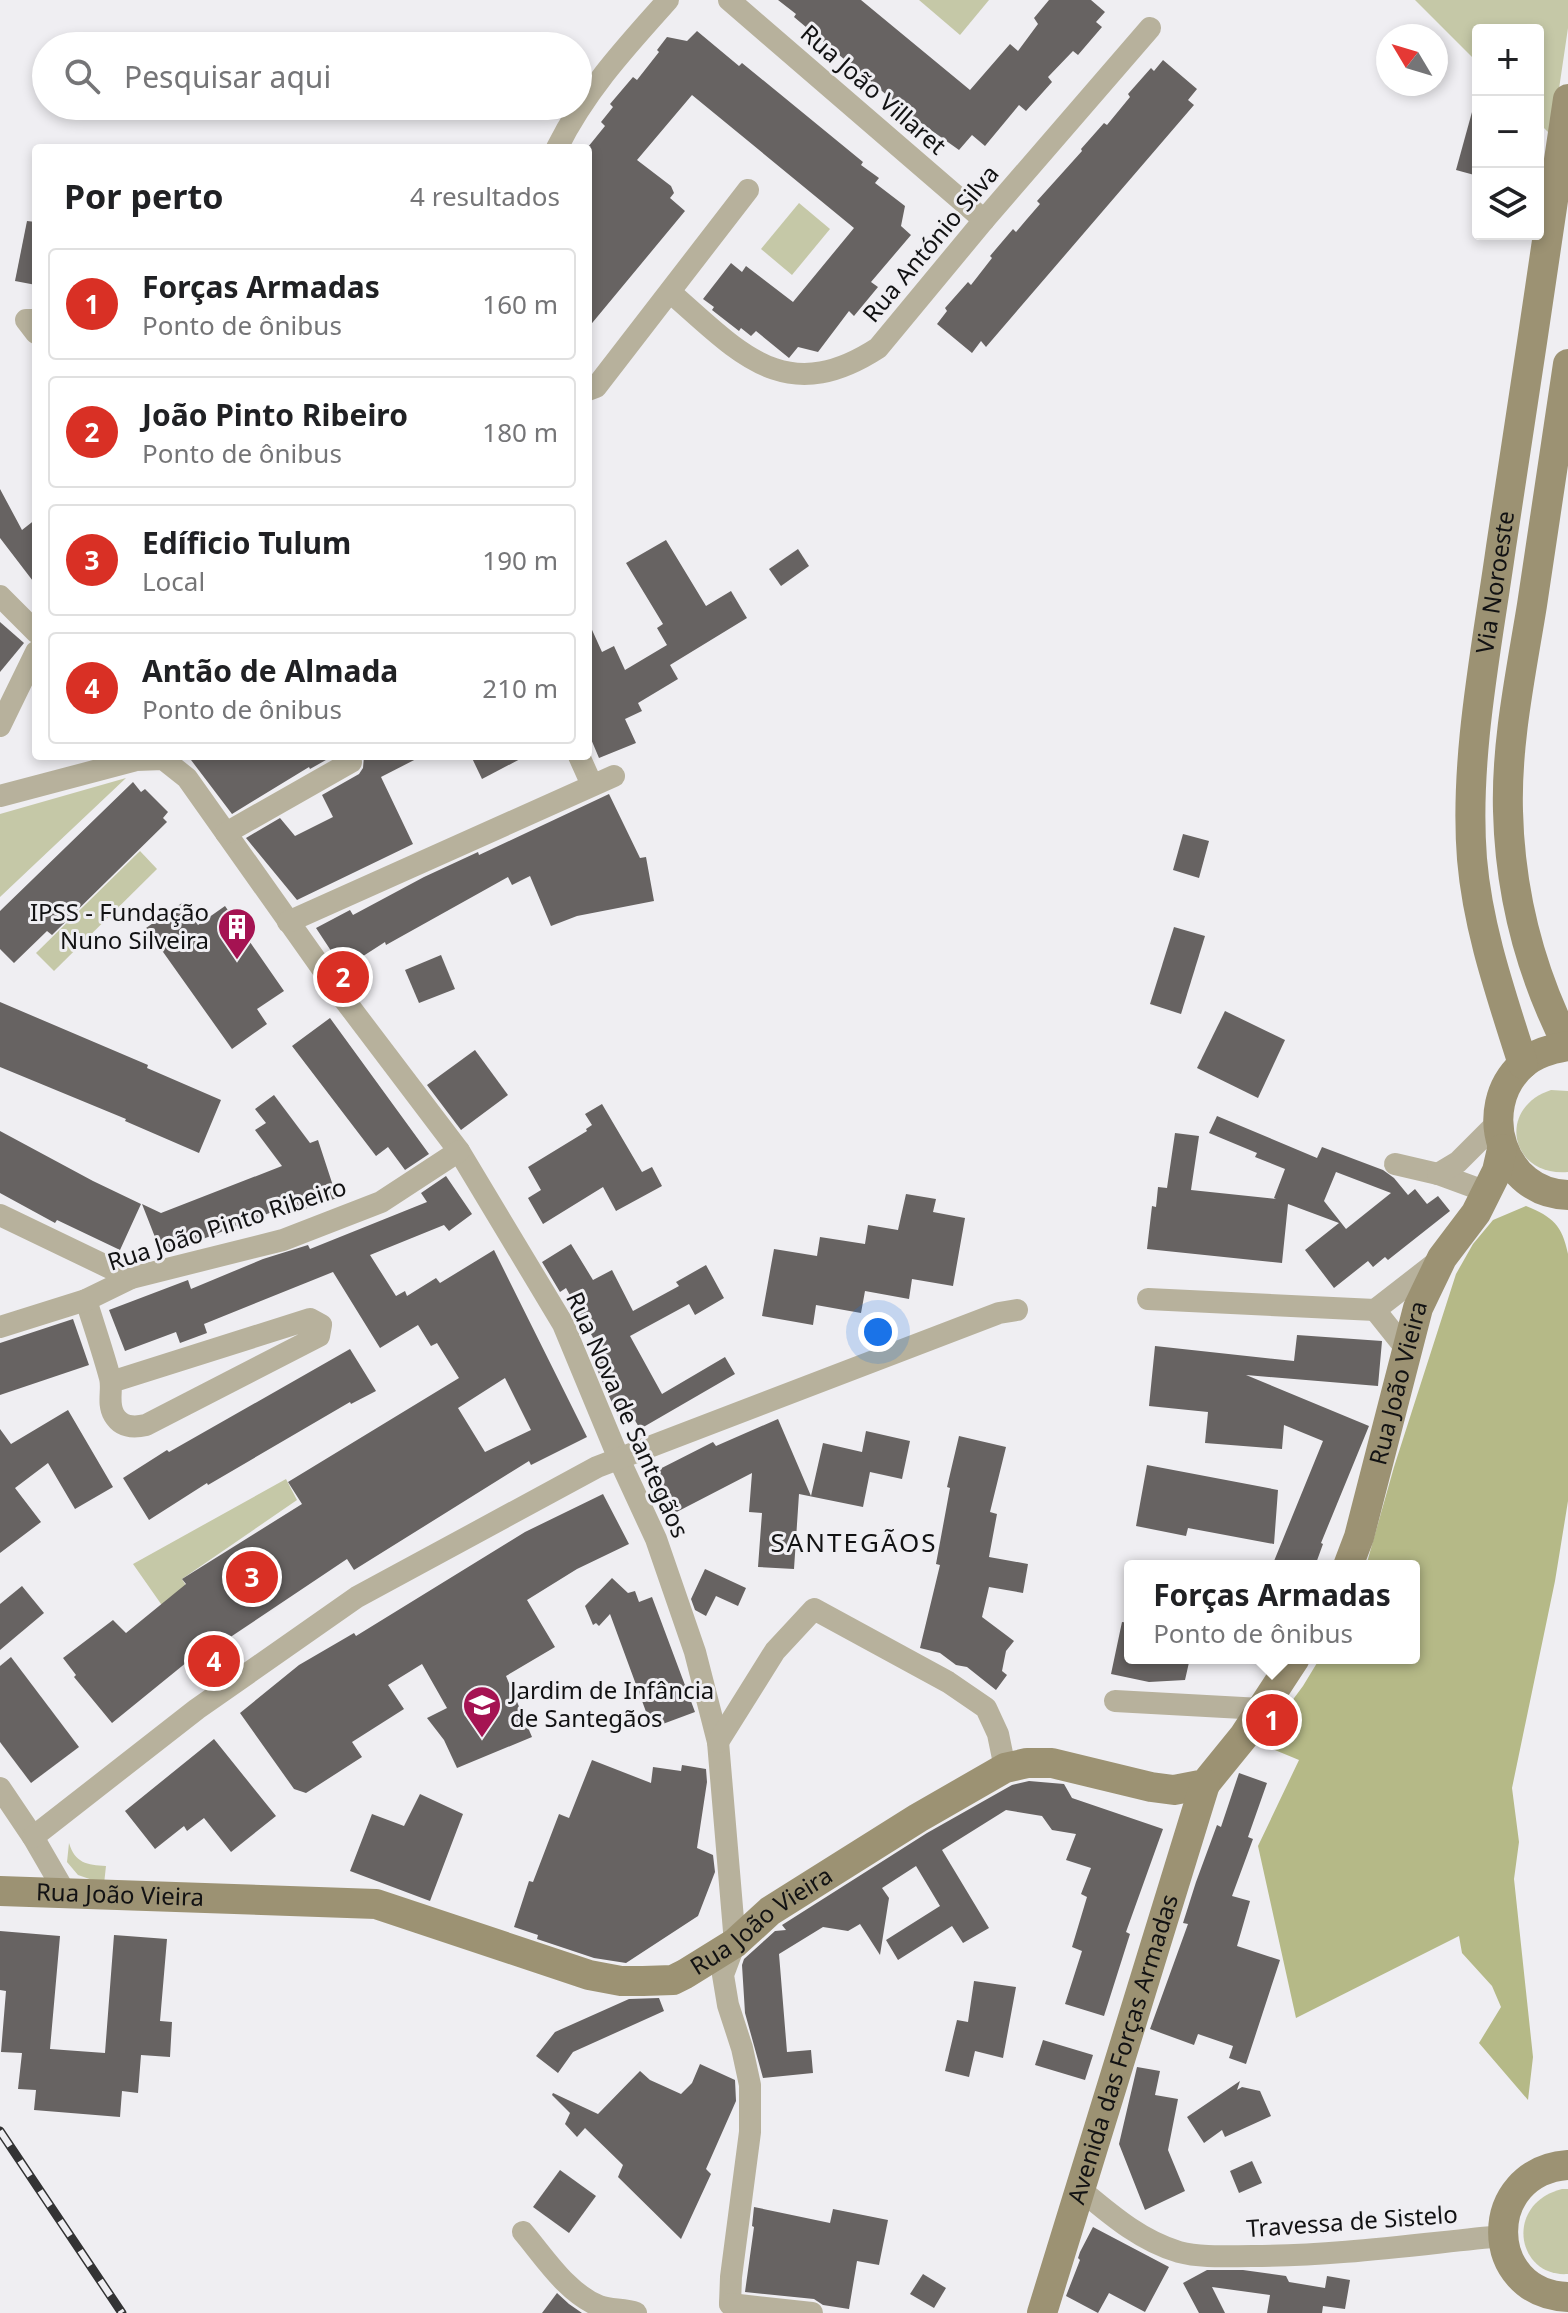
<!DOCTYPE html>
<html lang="pt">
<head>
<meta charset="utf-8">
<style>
  :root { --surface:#fff; --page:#f6f6f6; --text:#202124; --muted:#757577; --line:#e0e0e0; --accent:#d93025 }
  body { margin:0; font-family:"Noto Sans",sans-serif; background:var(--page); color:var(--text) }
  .controls { position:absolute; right:24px; top:24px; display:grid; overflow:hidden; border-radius:8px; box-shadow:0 4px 12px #0003 }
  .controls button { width:72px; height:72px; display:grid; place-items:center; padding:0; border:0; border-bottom:2px solid var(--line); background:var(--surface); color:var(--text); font:40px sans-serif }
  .compass { position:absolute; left:1376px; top:24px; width:72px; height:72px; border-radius:50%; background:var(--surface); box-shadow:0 4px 12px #0003; rotate:308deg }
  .you { position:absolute; left:878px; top:1332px; width:28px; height:28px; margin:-20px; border:6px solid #fff; border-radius:50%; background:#1a73e8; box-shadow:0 0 0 12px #1a73e833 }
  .badge { display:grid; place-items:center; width:52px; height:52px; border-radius:50%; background:var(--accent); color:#fff; font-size:26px; font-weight:700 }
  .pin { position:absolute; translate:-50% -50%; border:4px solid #fff; box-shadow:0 2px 8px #0006 }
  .popup { position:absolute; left:1124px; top:1560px; width:296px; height:104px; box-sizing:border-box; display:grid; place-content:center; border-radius:8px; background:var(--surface); filter:drop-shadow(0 2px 6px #0005); font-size:26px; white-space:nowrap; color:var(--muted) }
  .popup b { font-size:30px; color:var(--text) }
  .popup::after { content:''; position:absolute; left:50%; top:100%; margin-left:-16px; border:16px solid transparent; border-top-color:var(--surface) }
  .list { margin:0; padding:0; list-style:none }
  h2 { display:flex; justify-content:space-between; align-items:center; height:104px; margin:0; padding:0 32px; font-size:34px }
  h2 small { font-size:26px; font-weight:400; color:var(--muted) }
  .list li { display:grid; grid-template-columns:52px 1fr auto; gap:24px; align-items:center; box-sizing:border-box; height:112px; margin:0 16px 16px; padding:0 16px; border:2px solid var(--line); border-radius:8px }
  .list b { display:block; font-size:30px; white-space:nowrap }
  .list p { margin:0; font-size:26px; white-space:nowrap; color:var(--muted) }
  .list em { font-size:26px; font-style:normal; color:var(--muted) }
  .icon { flex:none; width:44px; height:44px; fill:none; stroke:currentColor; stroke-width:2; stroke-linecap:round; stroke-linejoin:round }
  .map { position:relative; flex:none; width:1568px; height:2313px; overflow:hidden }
  .search { position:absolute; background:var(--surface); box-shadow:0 4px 12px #0003; left:32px; top:32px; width:560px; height:88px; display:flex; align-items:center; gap:20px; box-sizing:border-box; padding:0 28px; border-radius:44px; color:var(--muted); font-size:30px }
  .panel { position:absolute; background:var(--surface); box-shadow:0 4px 12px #0003; left:32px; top:144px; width:560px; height:616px; border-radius:8px }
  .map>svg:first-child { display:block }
</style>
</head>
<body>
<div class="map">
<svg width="1568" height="2313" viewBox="0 0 1568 2313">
  <rect width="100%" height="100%" fill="#efeef2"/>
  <!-- green -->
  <g fill="#c5c8a7">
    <path d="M919,0H989L960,35Z"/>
    <path d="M1415,0H1568V28L1552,136L1538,122V30H1478V63Z"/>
    <path d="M799,203L830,229L792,275L761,249Z"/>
    <path d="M126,778L0,897V814Z"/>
    <path d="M140,851L157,869L54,971L36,953Z"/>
    <path d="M1551,1090L1568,1091V1172C1510,1177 1496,1108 1551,1090Z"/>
    <path d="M286,1479L297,1500L182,1579L223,1646L201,1661L133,1564Z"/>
    <path d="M69,1843C75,1863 87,1865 106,1866L104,1884L78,1875L67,1862Z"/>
    <path d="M1562,2189H1568V2274C1517,2278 1503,2204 1562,2189Z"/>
  </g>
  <!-- forest -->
  <path fill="#b5b987" d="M1526,1206C1553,1217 1562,1225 1568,1254V1501L1555,1581L1512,1788L1519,1842L1514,1879L1533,2057L1528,2100L1479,2043L1501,2007L1492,1986L1462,1953L1459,1936L1296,2018L1258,1846L1299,1760L1260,1744L1303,1686L1320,1658H1414V1566H1366L1394,1467L1456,1274L1473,1244L1493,1220Z"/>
  <!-- building -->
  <g fill="#676362" fill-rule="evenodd">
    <path d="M778,0H861L970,90L1010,44L1018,51L1038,24L1034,18L1049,0H1091L1105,12L1096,22L1102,27L1078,55L1073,51L1048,77L1052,82L1026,111L1019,105L985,146L972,135L959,150L914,118L794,17L796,14Z"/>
    <path d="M697,31L739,66L742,63L863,162L861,165L879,178L875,183L905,206L901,226L911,235L871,282L878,287L854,316L849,311L818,352L798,347L789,358L756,331L751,336L741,328L739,331L712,310L714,307L703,299L731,263L742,272L746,266L793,302L854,228L692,95L637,160L671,186L674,193L670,198L685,211L588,328V147L605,126L601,122L613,107L610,104L633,77L637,80L659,52L657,50L667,37L687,41Z"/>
    <path d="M1163,60L1197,89L1188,100L1194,105L986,347L981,341L972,353L937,324L947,311L945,308L968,282L971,285L992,258L990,256L1013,229L1016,232L1027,219L1040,204L1037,201L1082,151L1081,149L1104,123L1107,125L1130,97L1128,94L1151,68L1154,71Z"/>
    <path d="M1472,112L1478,113V176L1456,170Z"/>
    <path d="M27,221L36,222V285L15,281Z"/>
    <path d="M0,489L22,530L36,519V585L0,538Z"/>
    <path d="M666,540L706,606L731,591L747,618L670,665L678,679L638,703L642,711L625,719L636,743L599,758L588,732V621L602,652L614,646L625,670L667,645L657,628L663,624L626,563Z"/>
    <path d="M798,549L809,566L781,586L769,569Z"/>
    <path d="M0,622L24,643L0,672Z"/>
    <path d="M188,756H333L310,769L309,767L232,814Z"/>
    <path d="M364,756H422L381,777L413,844L297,900L246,838L280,818L295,836L333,817L322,795L359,774L363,768Z"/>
    <path d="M471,756H526L482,779Z"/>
    <path d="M133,782L141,792L145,789L168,812L163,818L167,822L52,935L47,931L14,963L0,949V911Z"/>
    <path d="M609,794L640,858L646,857L654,901L577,916L551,926L530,876L512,885L508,877L386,945L385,942L343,969L316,928L350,910L353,915L424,877L478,852L479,855Z"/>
    <path d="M1183,834L1209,841L1199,878L1173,870Z"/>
    <path d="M182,903L198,925L225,906L284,991L257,1009L267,1024L232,1049L146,928Z"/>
    <path d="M1174,927L1205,936L1181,1014L1150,1004Z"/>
    <path d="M441,955L455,989L419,1003L405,970Z"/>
    <path d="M0,1002L148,1065L147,1068L221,1100L199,1153L125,1121L126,1119L0,1067Z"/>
    <path d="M1225,1011L1285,1040L1258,1098L1197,1068Z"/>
    <path d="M330,1018L429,1154L405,1170L388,1147L376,1156L292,1046Z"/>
    <path d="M475,1050L508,1095L461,1130L427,1085Z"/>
    <path d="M274,1095L310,1143L318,1140L337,1198L287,1215L285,1207L162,1255L142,1204L161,1213L282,1166L255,1130L266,1123L255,1109Z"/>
    <path d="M602,1104L642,1172L652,1167L662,1186L616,1211L603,1187L543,1224L528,1198L541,1190L528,1167L587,1131L586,1129L592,1125L585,1114Z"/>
    <path d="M1217,1116L1317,1158L1322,1147L1383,1170L1394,1178L1408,1195L1415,1189L1427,1204L1438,1196L1450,1211L1388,1260L1385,1257L1373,1267L1368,1261L1334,1288L1305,1250L1339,1223L1288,1204L1282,1263L1147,1249L1152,1206L1156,1207L1158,1187L1167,1188L1175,1133L1199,1136L1191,1190L1276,1199L1274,1198L1285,1169L1255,1157L1257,1153L1209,1133ZM1336,1172L1391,1193L1346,1229L1324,1201Z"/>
    <path d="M0,1131L93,1181L141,1204L120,1250L57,1220L55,1223L0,1193Z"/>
    <path d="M446,1176L472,1214L449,1231L444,1225L370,1255L396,1296L405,1291L407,1296L436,1278L440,1283L494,1250L587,1437L531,1465L529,1461L354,1570L347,1559L223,1642L219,1636L112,1723L74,1677L76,1675L63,1658L113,1620L126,1633L186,1584L182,1579L302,1504L288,1482L459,1378L437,1343L431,1346L418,1325L380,1348L333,1272L204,1324L207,1333L180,1343L176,1332L125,1351L109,1310L188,1280L191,1289L263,1259L308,1245L310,1249L427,1202L421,1193ZM505,1378L531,1430L485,1452L458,1408Z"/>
    <path d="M906,1194L936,1199L933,1212L965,1218L953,1286L912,1279L909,1299L865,1291L861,1313L816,1305L813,1325L762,1316L774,1249L817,1256L820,1237L865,1244L868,1225L898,1230Z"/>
    <path d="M571,1244L593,1280L612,1270L633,1311L679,1286L676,1282L706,1265L724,1298L695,1315L689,1304L630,1336L662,1394L725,1357L735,1374L640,1429L629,1410L618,1416L594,1363L604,1358L566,1288L560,1292L542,1262Z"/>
    <path d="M73,1319L89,1365L0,1395V1343Z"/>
    <path d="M1297,1335L1382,1341L1378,1386L1246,1375L1369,1426L1321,1543L1323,1544L1315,1566H1272L1323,1441L1284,1425L1282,1449L1205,1443L1208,1412L1149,1406L1155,1346L1294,1361Z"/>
    <path d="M350,1349L376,1391L351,1404L350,1402L208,1485L207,1483L149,1520L123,1478L167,1450L169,1452Z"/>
    <path d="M68,1410L113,1487L75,1509L48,1463L15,1488L41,1522L0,1553V1429L11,1444Z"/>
    <path d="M778,1419L811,1496L823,1443L862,1452L866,1431L910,1441L902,1479L870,1472L863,1507L799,1494L794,1569L758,1567L762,1513L749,1512L752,1473L665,1518L644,1477L713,1442L716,1446Z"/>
    <path d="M959,1436L1006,1447L990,1512L997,1514L989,1557L1028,1564L1023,1593L989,1587L982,1617L1014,1641L1006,1651L1002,1671L1007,1675L996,1690L967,1667L956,1665L940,1653L920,1648L940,1565L936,1564L950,1488L947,1487Z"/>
    <path d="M1147,1465L1278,1490L1274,1544L1188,1528L1186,1536L1136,1526Z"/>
    <path d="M603,1494L629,1544L577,1569L527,1600L555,1647L506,1676L532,1737L457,1768L444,1740L427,1718L447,1708L422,1664L388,1685L404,1709L352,1742L362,1757L306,1793L294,1789L240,1713L299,1665L354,1633L356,1636L525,1532Z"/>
    <path d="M705,1569L746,1588L738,1606L716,1596L706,1616L695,1610L691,1599Z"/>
    <path d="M612,1578L628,1593L635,1591L639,1602L652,1597L695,1712L652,1728L610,1614L599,1626L596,1623L593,1625L585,1606Z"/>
    <path d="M22,1586L44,1613L0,1650V1604Z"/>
    <path d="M1122,1622L1130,1623V1658H1190L1185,1680L1149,1682L1111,1674Z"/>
    <path d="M11,1657L79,1747L31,1783L0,1742V1666Z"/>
    <path d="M214,1739L276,1816L231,1852L204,1818L187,1831L184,1826L155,1849L125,1811Z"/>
    <path d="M592,1760L651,1783L653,1767L681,1771L682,1765L706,1769L707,1782L697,1848L713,1855L715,1872L698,1916L626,1963L594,1958L537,1939L538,1935L514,1927L529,1881L533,1882L559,1814L569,1818Z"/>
    <path d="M1239,1773L1267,1783L1248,1837L1253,1839L1232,1896L1250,1901L1237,1946L1280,1960L1246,2064L1229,2058L1233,2046L1198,2034L1194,2045L1150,2029L1188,1924L1183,1923L1196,1882L1217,1825L1221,1827Z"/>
    <path d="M1029,1781L1064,1784L1072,1798L1163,1829L1126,1932L1130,1934L1104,2016L1065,2004L1082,1951L1072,1947L1087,1897L1081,1894L1091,1868L1066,1860L1076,1834L1052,1830L1042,1816L1006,1810L942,1850L989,1928L963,1943L952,1926L898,1960L886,1940L940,1906L916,1866L882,1888L889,1898L880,1955L860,1924L848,1931L823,1927L779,1954L787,2052L811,2050L813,2073L763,2078L745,2013L742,1965L744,1959L775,1931L786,1930L782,1925L927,1833L1012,1785Z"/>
    <path d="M420,1794L463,1814L430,1901L350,1871L372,1814L404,1826Z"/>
    <path d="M0,1931L60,1936L50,2049L105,2053L114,1935L167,1939L160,2021L172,2022L170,2057L141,2055L138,2093L122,2091L120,2117L34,2110L36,2090L18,2089L22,2053L1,2052L6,1991L0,1990Z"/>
    <path d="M974,1981L1016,1987L1003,2058L975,2051L969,2077L945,2071L957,2020L968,2022Z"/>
    <path d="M659,1998L664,2011L573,2052L558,2073L536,2056L555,2032L629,1999Z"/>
    <path d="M1043,2040L1093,2055L1085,2080L1035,2065Z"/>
    <path d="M700,2064L735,2080L736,2101L706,2169L711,2174L681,2239L618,2177L623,2165L585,2128L577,2137L565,2124L570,2113L552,2095L553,2093L598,2114L640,2071L650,2080L681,2094L692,2083Z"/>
    <path d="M1137,2067L1160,2071L1155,2095L1178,2099L1168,2150L1185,2191L1145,2210L1119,2144Z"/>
    <path d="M1240,2081L1237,2090L1242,2087L1260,2091L1271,2116L1225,2137L1222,2130L1204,2143L1187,2117Z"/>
    <path d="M1252,2161L1262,2183L1239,2193L1230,2171Z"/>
    <path d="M560,2170L596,2196L569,2233L533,2207Z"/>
    <path d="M754,2207L830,2223L833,2209L888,2220L879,2265L857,2261L849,2309L823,2305L814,2299L745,2292L754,2227L752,2226Z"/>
    <path d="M1093,2227L1169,2267L1145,2312L1109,2293L1098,2313L1066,2296L1080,2260L1078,2258L1080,2252Z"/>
    <path d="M1207,2270H1243L1286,2276L1289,2282L1325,2288L1327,2276L1350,2280L1345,2309L1323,2306L1322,2313H1267L1270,2295L1212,2287L1225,2313H1199L1183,2283Z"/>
    <path d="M923,2274L946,2288L934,2308L910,2294Z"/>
    <path d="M557,2293L569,2304L582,2313H542Z"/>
  </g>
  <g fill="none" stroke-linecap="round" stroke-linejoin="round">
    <!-- street -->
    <g stroke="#b7b19c" stroke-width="22">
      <path d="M729,0L984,220"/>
      <path d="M557,148C586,90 625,48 668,0"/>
      <path d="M670,292C738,351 784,409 878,348L984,220L1150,28"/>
      <path d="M36,320H26L36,333"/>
      <path d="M588,390L596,387L748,190"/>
      <path d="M0,596L36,632"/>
      <path d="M0,726L36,652"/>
      <path d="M579,756L592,785"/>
      <path d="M0,796L136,760L163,759L187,778L340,994L459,1151L563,1324L619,1459L656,1539L695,1652L718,1742L735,1943L723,1975L728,2005L742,2048L750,2085V2132L731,2277L730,2304"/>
      <path d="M226,833L351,762"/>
      <path d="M288,922L614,776"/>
      <path d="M1395,1164L1438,1174L1487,1192"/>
      <path d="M1438,1174L1458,1162L1498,1122"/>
      <path d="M0,1215L131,1278"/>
      <path d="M1148,1299L1375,1310"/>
      <path d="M86,1300C94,1326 103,1352 110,1378C113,1390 107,1403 114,1415C121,1427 133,1428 146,1425L319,1336L321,1325L310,1319L111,1382"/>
      <path d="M0,1327L86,1300L131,1278L283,1240L381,1202L459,1151"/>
      <path d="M1407,1350L1375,1310L1438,1261"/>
      <path d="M1115,1701L1261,1709"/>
      <path d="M718,1742L775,1651L814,1609L948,1682L986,1708L998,1734L1005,1768"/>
      <path d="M0,1788L33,1837L66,1894"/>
      <path d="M33,1837L197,1709L357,1597L597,1467L999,1313L1017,1310"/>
      <path d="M1081,2190C1111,2215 1141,2241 1179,2252C1201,2258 1229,2256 1252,2256C1336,2256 1419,2244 1502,2236"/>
      <path d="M523,2232C545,2258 567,2293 599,2306C611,2311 624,2308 636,2313"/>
      <path d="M730,2304L812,2313"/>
    </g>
    <!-- secondary -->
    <g stroke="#9c9273" stroke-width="30">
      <path d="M1568,1046C1530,972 1510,894 1508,811C1506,743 1521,673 1532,605C1544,525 1556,444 1568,364"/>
      <path d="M1568,1046C1551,1049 1535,1053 1522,1065C1475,1108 1502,1194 1568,1195"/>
      <path id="s1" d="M1523,1064C1502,997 1478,930 1472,859C1464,759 1487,647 1501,547C1524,398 1546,248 1568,99"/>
      <path id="s2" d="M1348,1566L1359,1537L1418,1308L1442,1258L1476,1213L1497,1171L1502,1149"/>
      <path id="s3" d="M0,1891L376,1904L589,1975L621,1981H643L673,1980L685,1974L735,1943L770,1911L918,1818L1005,1768L1027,1763H1052L1151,1787L1174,1790L1205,1784L1244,1736L1295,1658"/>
      <path d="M1568,2165C1481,2171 1482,2294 1568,2297"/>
      <path id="s4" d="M1042,2313L1205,1784"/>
    </g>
    <defs>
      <path id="rail" d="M0,2131L122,2313"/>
    </defs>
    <!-- rail casing -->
    <use href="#rail" stroke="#333334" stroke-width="9"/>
    <!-- rail -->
    <use href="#rail" stroke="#efeef2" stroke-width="6" stroke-dasharray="18" stroke-linecap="butt"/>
  </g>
  <!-- icons -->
  <defs>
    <symbol id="building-pin" viewBox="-11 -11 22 30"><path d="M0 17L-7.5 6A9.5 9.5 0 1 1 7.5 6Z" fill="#a51352" stroke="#efeef2"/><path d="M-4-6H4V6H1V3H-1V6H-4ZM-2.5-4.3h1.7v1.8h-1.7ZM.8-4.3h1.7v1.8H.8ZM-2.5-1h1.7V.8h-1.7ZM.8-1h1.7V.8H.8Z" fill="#fff"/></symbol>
    <symbol id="school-pin" viewBox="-11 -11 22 30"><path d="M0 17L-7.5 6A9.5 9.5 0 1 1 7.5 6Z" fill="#a51352" stroke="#efeef2"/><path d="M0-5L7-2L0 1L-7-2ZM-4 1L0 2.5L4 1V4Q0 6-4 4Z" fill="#fff"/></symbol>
  </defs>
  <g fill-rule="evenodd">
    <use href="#building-pin" x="215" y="905" width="44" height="60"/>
    <use href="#school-pin" x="460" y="1683" width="44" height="60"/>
  </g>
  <g text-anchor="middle" stroke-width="6" stroke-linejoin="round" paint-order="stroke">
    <!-- street labels -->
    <g font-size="24" fill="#121213" stroke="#efeef2">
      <text transform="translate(873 90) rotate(41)" y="8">Rua João Villaret</text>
      <text transform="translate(931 244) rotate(-50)" y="8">Rua António Silva</text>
      <text dy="8" stroke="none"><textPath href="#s1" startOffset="490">Via Noroeste</textPath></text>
      <text transform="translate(227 1225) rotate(-18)" y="8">Rua João Pinto Ribeiro</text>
      <text dy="8" stroke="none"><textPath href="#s2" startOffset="190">Rua João Vieira</textPath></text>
      <text transform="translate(627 1415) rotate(66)" y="8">Rua Nova de Santegãos</text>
      <text dy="8" stroke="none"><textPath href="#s3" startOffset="120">Rua João Vieira</textPath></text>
      <text dy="8" stroke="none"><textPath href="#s3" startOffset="792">Rua João Vieira</textPath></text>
      <text dy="8" stroke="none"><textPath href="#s4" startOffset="276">Avenida das Forças Armadas</textPath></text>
      <text transform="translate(1352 2222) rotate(-4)" y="8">Travessa de Sistelo</text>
    </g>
    <!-- poi labels -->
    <g font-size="24" fill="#121213" stroke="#efeef2" text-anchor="end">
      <text x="209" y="921">IPSS - Fundação<tspan x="209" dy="28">Nuno Silveira</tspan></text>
      <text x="510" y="1699" text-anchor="start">Jardim de Infância<tspan x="510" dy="28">de Santegãos</tspan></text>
    </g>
    <!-- neighbourhood labels -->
    <g font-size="26" letter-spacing="2" fill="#121213" stroke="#efeef2">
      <text x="854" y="1552">SANTEGÃOS</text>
    </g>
  </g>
</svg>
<div class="controls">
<button>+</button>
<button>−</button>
<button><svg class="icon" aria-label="layers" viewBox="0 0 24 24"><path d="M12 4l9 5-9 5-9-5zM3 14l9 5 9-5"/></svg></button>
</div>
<svg class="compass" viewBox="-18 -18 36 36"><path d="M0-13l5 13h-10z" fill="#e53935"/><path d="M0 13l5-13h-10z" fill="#757577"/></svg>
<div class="you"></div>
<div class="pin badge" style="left:1272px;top:1720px">1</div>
<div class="popup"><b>Forças Armadas</b>Ponto de ônibus</div>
<div class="pin badge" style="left:343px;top:977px">2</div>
<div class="pin badge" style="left:252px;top:1577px">3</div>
<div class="pin badge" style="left:214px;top:1661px">4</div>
<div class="search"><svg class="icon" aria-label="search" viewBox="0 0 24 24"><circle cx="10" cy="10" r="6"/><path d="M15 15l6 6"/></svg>Pesquisar aqui</div>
<section class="panel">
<h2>Por perto<small>4 resultados</small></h2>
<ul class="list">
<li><span class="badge">1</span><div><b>Forças Armadas</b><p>Ponto de ônibus</p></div><em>160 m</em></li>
<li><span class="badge">2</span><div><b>João Pinto Ribeiro</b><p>Ponto de ônibus</p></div><em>180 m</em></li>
<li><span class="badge">3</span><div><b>Edíficio Tulum</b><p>Local</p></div><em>190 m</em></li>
<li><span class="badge">4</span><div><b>Antão de Almada</b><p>Ponto de ônibus</p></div><em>210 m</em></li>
</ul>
</section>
</div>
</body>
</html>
